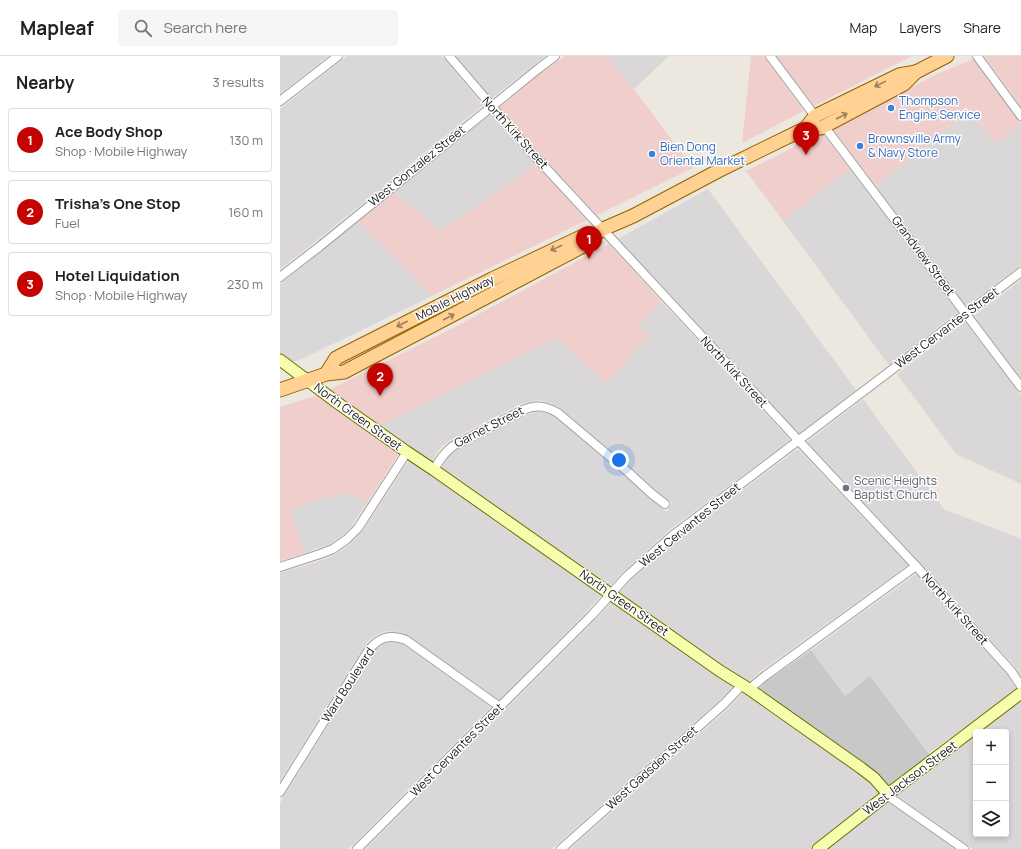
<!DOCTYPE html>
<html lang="en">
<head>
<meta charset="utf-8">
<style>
  :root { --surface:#fff; --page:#f6f6f6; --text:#202124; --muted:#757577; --line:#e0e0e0; --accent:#c50300 }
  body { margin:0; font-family:Manrope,sans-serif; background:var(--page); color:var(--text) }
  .controls { position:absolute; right:12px; bottom:12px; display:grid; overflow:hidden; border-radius:4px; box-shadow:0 2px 6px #0003 }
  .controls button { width:36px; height:36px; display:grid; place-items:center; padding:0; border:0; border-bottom:1px solid var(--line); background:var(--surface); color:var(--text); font:20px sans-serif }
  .you { position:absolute; left:339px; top:404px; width:14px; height:14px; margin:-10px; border:3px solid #fff; border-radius:50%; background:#1a73e8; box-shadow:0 0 0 6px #1a73e833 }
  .badge { display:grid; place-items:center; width:26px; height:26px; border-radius:50%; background:var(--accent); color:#fff; font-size:13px; font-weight:700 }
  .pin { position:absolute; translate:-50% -33px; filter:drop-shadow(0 1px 2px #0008) }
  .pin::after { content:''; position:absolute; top:21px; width:14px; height:12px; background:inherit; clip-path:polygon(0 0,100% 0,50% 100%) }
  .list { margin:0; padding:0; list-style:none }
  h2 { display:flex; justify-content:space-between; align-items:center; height:52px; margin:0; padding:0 16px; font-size:17px }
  h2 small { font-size:13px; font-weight:400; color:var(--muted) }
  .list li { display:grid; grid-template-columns:26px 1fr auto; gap:12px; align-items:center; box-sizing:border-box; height:64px; margin:0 8px 8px; padding:0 8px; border:1px solid var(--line); border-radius:4px }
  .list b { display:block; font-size:15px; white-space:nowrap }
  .list p { margin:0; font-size:13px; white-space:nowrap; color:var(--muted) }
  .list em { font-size:13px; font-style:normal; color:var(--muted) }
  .icon { flex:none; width:22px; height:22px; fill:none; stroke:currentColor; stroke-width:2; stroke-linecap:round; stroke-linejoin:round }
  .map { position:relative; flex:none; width:741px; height:793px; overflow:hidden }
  header { display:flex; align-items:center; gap:24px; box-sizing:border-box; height:56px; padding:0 20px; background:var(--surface); border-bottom:1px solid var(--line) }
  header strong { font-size:19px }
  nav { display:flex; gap:22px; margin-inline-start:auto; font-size:14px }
  .search { width:280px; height:36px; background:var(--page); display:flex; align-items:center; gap:10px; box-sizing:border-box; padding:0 14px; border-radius:4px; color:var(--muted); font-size:15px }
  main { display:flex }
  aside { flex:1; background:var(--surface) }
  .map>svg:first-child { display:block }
</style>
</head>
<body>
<header>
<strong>Mapleaf</strong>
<div class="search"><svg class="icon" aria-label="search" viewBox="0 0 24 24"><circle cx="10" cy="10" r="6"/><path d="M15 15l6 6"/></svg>Search here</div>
<nav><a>Map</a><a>Layers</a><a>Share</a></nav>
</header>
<main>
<aside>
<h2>Nearby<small>3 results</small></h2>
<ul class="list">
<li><span class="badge">1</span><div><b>Ace Body Shop</b><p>Shop · Mobile Highway</p></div><em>130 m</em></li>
<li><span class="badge">2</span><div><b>Trisha's One Stop</b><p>Fuel</p></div><em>160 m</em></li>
<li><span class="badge">3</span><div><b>Hotel Liquidation</b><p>Shop · Mobile Highway</p></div><em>230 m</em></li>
</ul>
</aside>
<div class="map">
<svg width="741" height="793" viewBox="0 0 741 793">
  <rect width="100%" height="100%" fill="#ede8df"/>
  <!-- residential -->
  <g fill="#d9d7d7">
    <path d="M0,0H48L0,38Z"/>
    <path d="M67,0H162L203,49L35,186L0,213V53Z"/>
    <path d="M175,0H265L211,43Z"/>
    <path d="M326,0H389L354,33Z"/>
    <path d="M690,54L716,87L740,67L741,68V209L686,250L596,130Z"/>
    <path d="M211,58L256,109L161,175L114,137Z"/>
    <path d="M570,113L678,256L609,309L503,165Z"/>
    <path d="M428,133L576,334L519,378L338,183Z"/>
    <path d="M78,166L119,205L152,240L24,302L13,306L0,297V228Z"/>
    <path d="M741,224V322L694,260Z"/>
    <path d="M382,246L510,384L388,475L342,517L330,530L161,413L170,399L176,394L245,359L256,356H261L269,358L276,361L345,420L369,442L387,456L392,447L375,434L351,412L281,353L271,347L260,344L252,345L240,348L169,385L161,391L156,398L152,406L98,370L276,282L369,280L357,270Z"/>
    <path d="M685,266L741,339V428L676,398L617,318Z"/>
    <path d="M583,343L664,453L741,483V621L735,611L637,503L527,386Z"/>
    <path d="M518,393L628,509L481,615L468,626L462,621L461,622L442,610L339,537L350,525L396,484Z"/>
    <path d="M129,404L152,418L322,538L308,554L219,644L127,579L118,576L110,575L103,576L94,580L88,585L83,592L0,725V517L43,504L57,498L71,487L82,476Z"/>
    <path d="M73,437L87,447L68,474L56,484L50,488L24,497L11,454L37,444Z"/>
    <path d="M636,518L727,618L736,633L721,645L649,697L590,620L565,640L531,594Z"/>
    <path d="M332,545L454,630L441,643L272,793H85L221,658L222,659L224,655L316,563Z"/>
    <path d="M112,586L117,587L124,589L211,651L68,793H0V747L92,599L96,593L101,590L107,587Z"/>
    <path d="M464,636L468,641L470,640L579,716L590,725L600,737L529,793H290L449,652Z"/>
    <path d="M741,644V793H693L616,739L696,679V778H726V676H700Z"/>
    <path d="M608,746L675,793H548Z"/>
  </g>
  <!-- commercial -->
  <g fill="#f0cecc">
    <path d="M285,0H326L354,33L413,112L317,159L255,93L219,52L261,17Z"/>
    <path d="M471,0H485L486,3L524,55L462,87Z"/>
    <path d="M496,0H632L534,50Z"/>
    <path d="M704,0H741V51Z"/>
    <path d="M693,3L740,67L716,87L690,54L596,130L552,72L659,17Z"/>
    <path d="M542,77L570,113L503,165L466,115Z"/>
    <path d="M256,109L307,164L152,240L119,205L78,166L114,137L161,175Z"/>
    <path d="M329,188L382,246L357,270L369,280L326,327L276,282L98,370L49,334L173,272Z"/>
    <path d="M38,339L58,354L119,397L87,447L72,437L37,444L11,454L24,497L0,505V351Z"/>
  </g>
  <!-- religious -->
  <path fill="#c8c8c8" d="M531,594L565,640L590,620L650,699L608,731L597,718L584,707L478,633L488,624Z"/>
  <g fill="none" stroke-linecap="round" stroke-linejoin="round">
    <defs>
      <g id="street">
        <path d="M169,0L251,96L519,385L636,510L731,615L741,630"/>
        <path d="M490,0L535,60"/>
        <path d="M697,0L741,60"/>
        <path d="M0,45L58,0"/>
        <path d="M544,70L741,331"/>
        <path d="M0,221L39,191L258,13L275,0"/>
        <path d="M154,414C159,404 164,397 173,390L243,354C256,348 266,350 278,357L348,416L372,438L385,448"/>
        <path d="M0,511L40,498L53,493L67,483L78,472L127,396"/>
        <path d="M469,633L485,620L636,510"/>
        <path d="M0,736L88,595C99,581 109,578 126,584L220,651"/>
        <path d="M608,738L611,742L684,793"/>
        <path d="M77,793L312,559L346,521L392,480L741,216"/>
        <path d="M281,793L445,647L462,629"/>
      </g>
      <g id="secondary">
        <path d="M0,304L59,348L127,396L154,414L440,615L469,633L581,712L594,722L608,738"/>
        <path d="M538,793L608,738L741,637"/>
      </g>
      <g id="primary">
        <path d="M526,72L535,60L619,19L636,16"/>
        <path d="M46,318L56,302L212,223L301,181L313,180"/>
        <path d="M0,334L46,318L64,316L218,235L305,189L313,180L323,173L353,160L438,115L526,72H541L624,28L636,16L667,0"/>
      </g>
    </defs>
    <!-- street casing -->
    <use href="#street" stroke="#a1a1a1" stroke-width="10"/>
    <!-- secondary casing -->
    <use href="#secondary" stroke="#657300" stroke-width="13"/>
    <!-- primary casing -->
    <use href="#primary" stroke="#916300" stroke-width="15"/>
    <!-- street -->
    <use href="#street" stroke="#fff" stroke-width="8"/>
    <!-- secondary -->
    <use href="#secondary" stroke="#f8fdad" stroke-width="11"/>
    <!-- primary -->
    <use href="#primary" stroke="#ffd192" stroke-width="13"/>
  </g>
  <!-- one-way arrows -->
  <defs><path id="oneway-shaft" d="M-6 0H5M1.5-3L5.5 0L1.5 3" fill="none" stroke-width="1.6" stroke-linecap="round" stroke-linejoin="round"/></defs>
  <g stroke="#987f5c">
    <use href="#oneway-shaft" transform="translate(600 28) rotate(154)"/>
    <use href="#oneway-shaft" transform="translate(562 60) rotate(-28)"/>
    <use href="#oneway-shaft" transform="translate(276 192) rotate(155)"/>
    <use href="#oneway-shaft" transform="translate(169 261) rotate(-28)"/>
    <use href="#oneway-shaft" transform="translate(122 268) rotate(153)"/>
  </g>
  <!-- markers -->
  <g fill="#3f7fe0" stroke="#fff" stroke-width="1.5">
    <circle cx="611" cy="52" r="4"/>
    <circle cx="580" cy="90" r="4"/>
    <circle cx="372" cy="98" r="4"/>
  </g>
  <circle fill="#6b7280" stroke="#fff" stroke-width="1.5" cx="566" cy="432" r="4"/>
  <g text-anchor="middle" stroke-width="3" stroke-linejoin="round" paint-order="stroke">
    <!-- shop labels -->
    <g font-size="12" fill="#366cbe" stroke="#fff" text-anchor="start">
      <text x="619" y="49">Thompson<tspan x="619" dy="14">Engine Service</tspan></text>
      <text x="588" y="87">Brownsville Army<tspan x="588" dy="14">&amp; Navy Store</tspan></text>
      <text x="380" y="95">Bien Dong<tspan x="380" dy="14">Oriental Market</tspan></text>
    </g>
    <!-- street labels -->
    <g font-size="12" fill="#1a1a1a" stroke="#fff">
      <text transform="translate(235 77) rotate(48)" y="4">North Kirk Street</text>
      <text transform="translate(137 110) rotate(-39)" y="4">West Gonzalez Street</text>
      <text transform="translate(643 200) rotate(53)" y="4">Grandview Street</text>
      <text transform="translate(175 242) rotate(-27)" y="4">Mobile Highway</text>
      <text transform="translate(667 272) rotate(-37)" y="4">West Cervantes Street</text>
      <text transform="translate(454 316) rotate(47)" y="4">North Kirk Street</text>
      <text transform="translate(78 361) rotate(36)" y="4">North Green Street</text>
      <text transform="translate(209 371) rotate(-27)" y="4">Garnet Street</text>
      <text transform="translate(410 469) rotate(-39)" y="4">West Cervantes Street</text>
      <text transform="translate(344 547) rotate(35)" y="4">North Green Street</text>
      <text transform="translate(675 553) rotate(48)" y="4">North Kirk Street</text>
      <text transform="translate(68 629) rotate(-57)" y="4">Ward Boulevard</text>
      <text transform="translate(177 694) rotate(-45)" y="4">West Cervantes Street</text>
      <text transform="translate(372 712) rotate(-42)" y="4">West Gadsden Street</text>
      <text transform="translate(630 722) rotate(-37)" y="4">West Jackson Street</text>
    </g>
    <!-- worship labels -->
    <g font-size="12" fill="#5b616d" stroke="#fff" text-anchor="start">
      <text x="574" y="429">Scenic Heights<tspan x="574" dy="14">Baptist Church</tspan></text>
    </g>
  </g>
</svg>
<div class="controls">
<button>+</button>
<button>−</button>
<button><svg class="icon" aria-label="layers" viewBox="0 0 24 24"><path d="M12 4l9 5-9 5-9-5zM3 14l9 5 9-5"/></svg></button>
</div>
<div class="you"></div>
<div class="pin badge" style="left:309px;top:203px">1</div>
<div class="pin badge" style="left:100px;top:340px">2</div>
<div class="pin badge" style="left:526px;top:99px">3</div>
</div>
</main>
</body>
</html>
